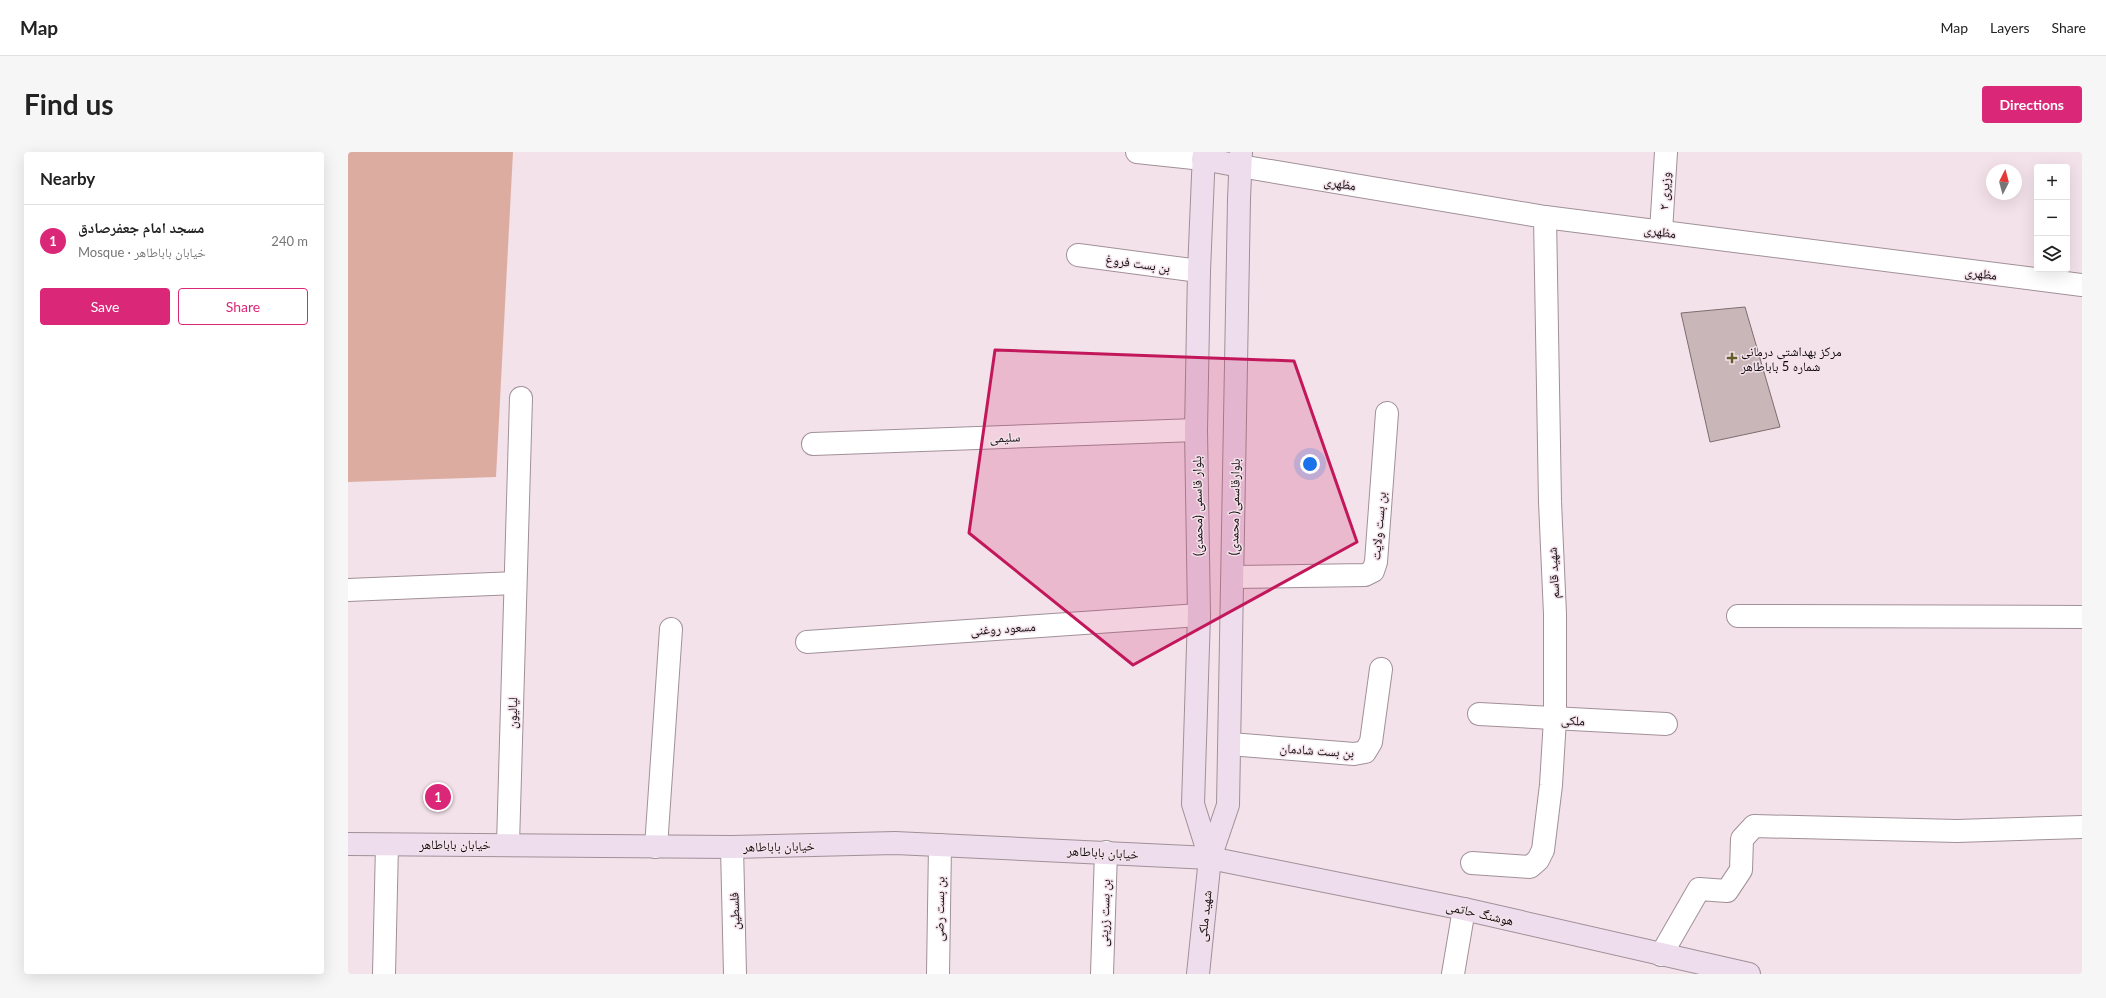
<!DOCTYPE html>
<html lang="en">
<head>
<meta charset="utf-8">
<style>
  :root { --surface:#fff; --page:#f6f6f6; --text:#222; --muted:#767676; --line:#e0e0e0; --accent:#db2777 }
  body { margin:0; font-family:Lato,"Noto Naskh Arabic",sans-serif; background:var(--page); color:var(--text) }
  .controls { position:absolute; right:12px; top:12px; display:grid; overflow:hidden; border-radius:4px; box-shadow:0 4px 16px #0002 }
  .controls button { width:36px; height:36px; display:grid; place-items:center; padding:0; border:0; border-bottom:1px solid var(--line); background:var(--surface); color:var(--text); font:20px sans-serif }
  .compass { position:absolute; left:1638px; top:12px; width:36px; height:36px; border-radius:50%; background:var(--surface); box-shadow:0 4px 16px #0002; rotate:6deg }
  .you { position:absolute; left:962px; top:312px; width:14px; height:14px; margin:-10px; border:3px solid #fff; border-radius:50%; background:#1a73e8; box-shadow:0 0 0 6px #1a73e833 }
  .badge { display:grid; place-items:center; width:26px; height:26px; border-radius:50%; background:var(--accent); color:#fff; font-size:13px; font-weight:700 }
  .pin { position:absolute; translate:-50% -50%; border:2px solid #fff; box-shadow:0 1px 4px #0006 }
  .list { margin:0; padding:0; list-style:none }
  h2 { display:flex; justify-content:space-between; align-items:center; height:52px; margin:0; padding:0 16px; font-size:17px }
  h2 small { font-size:13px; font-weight:400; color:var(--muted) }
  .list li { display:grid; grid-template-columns:26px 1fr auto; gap:12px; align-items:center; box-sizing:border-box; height:72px; padding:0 16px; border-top:1px solid var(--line) }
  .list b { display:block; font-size:15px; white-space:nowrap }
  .list p { margin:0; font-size:13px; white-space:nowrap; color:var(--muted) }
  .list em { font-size:13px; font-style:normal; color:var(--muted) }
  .actions { display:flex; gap:8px; padding:12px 16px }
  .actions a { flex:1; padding:9px 0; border:1px solid var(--accent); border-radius:4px; text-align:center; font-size:14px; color:var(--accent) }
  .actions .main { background:var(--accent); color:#fff }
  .icon { flex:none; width:22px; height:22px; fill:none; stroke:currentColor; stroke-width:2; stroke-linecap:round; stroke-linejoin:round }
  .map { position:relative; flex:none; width:1734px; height:822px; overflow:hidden; border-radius:4px }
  header { display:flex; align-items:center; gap:24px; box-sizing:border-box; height:56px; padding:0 20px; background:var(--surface); border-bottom:1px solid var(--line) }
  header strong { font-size:19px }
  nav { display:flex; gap:22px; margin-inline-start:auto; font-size:14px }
  .intro { display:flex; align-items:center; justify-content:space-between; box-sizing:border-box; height:96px; padding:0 24px }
  h1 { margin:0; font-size:28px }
  .button { padding:10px 18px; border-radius:4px; background:var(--accent); color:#fff; font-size:14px; font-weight:700 }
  main { display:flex; gap:24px; padding:0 24px }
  aside { flex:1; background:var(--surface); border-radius:4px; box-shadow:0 4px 16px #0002 }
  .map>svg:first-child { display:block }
</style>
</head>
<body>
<header>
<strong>Map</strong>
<nav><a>Map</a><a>Layers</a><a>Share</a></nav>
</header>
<div class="intro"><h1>Find us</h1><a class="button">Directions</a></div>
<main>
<aside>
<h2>Nearby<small></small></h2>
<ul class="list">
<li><span class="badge">1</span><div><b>مسجد امام جعفرصادق</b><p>Mosque · خیابان باباطاهر</p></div><em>240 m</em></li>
</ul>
<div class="actions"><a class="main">Save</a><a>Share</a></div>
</aside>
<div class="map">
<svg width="1734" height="822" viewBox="0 0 1734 822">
  <rect width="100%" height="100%" fill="#f4e2ea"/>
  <!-- green -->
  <path fill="#ddaca1" d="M0,0H165L148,325L0,330Z"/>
  <!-- building -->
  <path fill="#c9b6b8" stroke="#7e6d6e" d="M1397,155L1432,275L1362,290L1333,161Z"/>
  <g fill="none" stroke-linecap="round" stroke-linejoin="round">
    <defs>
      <g id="minor">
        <path d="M892,14L1197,65L1734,133"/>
        <path d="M1313,79L1318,0"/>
        <path d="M730,103L851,119"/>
        <path d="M465,292L848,278"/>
        <path d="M885,425L1017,423L1025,419L1028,410L1039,261"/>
        <path d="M0,438L167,431"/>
        <path d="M1390,464L1734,465"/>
        <path d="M459,490L851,463"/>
        <path d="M1131,562L1318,572"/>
        <path d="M882,592L1006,602L1017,600L1023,590L1033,517"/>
        <path d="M160,692L173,246"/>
        <path d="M308,695L323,477"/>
        <path d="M384,695L387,822"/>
        <path d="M1124,711L1182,715L1190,708L1195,698L1203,633L1207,567V462L1202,350L1197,65"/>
        <path d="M1313,803L1351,737L1379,739L1393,718L1394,687L1406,674L1609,679L1734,675"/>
        <path d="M36,822L39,693"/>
        <path d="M590,822L592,693"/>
        <path d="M754,822L758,700"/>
      </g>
      <g id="tertiary">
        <path d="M789,0L855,7"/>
        <path d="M1105,822L1116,757"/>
      </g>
      <g id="secondary">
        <path d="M856,0L851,119L848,278L851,463L845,652L862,706"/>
        <path d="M855,7L892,14"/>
        <path d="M0,692L384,695L547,691L862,706L1116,757L1401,822"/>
        <path d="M850,822L862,706L880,653L891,47L893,0"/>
      </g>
    </defs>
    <!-- minor casing -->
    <use href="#minor" stroke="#a19098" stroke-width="24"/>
    <!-- tertiary casing -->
    <use href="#tertiary" stroke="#a19098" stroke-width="24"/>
    <!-- secondary casing -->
    <use href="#secondary" stroke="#a19098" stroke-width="24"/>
    <!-- minor -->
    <use href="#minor" stroke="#fff" stroke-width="22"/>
    <!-- tertiary -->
    <use href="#tertiary" stroke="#fff" stroke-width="22"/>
    <!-- secondary -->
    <use href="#secondary" stroke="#eddded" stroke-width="22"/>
  </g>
  <!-- marked area -->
  <path fill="#c2185b" fill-opacity="0.2" stroke="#c2185b" stroke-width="3" stroke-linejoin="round" d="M647,198L946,209L1009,390L785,513L621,381Z"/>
  <!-- markers -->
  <path fill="#655c29" stroke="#f4e2ea" stroke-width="1.5" d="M1382 200h4v4h4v4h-4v4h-4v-4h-4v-4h4z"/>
  <g text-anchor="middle" stroke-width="3" stroke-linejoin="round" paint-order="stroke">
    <!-- street labels -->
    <g font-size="13" fill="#0f0a0c" stroke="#f4e2ea">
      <text transform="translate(992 31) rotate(9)" y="5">مظهری</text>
      <text transform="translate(1316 39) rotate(-87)" y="5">وزیری ۲</text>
      <text transform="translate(1312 79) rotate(8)" y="5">مظهری</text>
      <text transform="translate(790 111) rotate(8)" y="5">بن بست فروغ</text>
      <text transform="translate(1633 121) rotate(7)" y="5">مظهری</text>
      <text transform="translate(657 285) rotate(-2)" y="5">سلیمی</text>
      <text transform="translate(849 354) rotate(-91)" y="5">بلوار قاسمی (محمدی)</text>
      <text transform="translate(886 355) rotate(-89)" y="5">بلوارقاسمی( محمدی)</text>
      <text transform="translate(1030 374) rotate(-85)" y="5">بن بست ولایت</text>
      <text transform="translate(1205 421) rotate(-93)" y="5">شهید قاسم</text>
      <text transform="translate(655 476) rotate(-4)" y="5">مسعود روغنی</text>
      <text transform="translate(164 561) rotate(-89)" y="5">لیالیون</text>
      <text transform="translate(1225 568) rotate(3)" y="5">ملکی</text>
      <text transform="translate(969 598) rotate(4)" y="5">بن بست شادمان</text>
      <text x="107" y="697">خیابان باباطاهر</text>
      <text transform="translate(431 694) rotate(-1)" y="5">خیابان باباطاهر</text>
      <text transform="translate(755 700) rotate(3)" y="5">خیابان باباطاهر</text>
      <text transform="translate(591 757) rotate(-89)" y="5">بن بست رضی</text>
      <text transform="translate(386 759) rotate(-92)" y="5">فلسطین</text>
      <text transform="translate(756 761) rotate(-88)" y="5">بن بست زرینی</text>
      <text transform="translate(1132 761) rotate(13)" y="5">هوشنگ حاتمی</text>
      <text transform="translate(856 764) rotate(-84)" y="5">شهید ملکی</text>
    </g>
    <!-- poi labels -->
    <g font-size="13" fill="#0f0a0c" stroke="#f4e2ea" text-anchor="start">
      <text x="1393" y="204">مرکز بهداشتی درمانی<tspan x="1393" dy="15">شماره 5 باباطاهر</tspan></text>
    </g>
  </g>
</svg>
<div class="controls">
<button>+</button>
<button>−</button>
<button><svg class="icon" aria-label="layers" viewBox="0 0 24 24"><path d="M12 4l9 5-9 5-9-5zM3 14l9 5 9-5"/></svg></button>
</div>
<svg class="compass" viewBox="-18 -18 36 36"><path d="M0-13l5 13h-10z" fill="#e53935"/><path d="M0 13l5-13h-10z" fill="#767676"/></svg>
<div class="you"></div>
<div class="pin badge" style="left:90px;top:645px">1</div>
</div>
</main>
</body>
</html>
